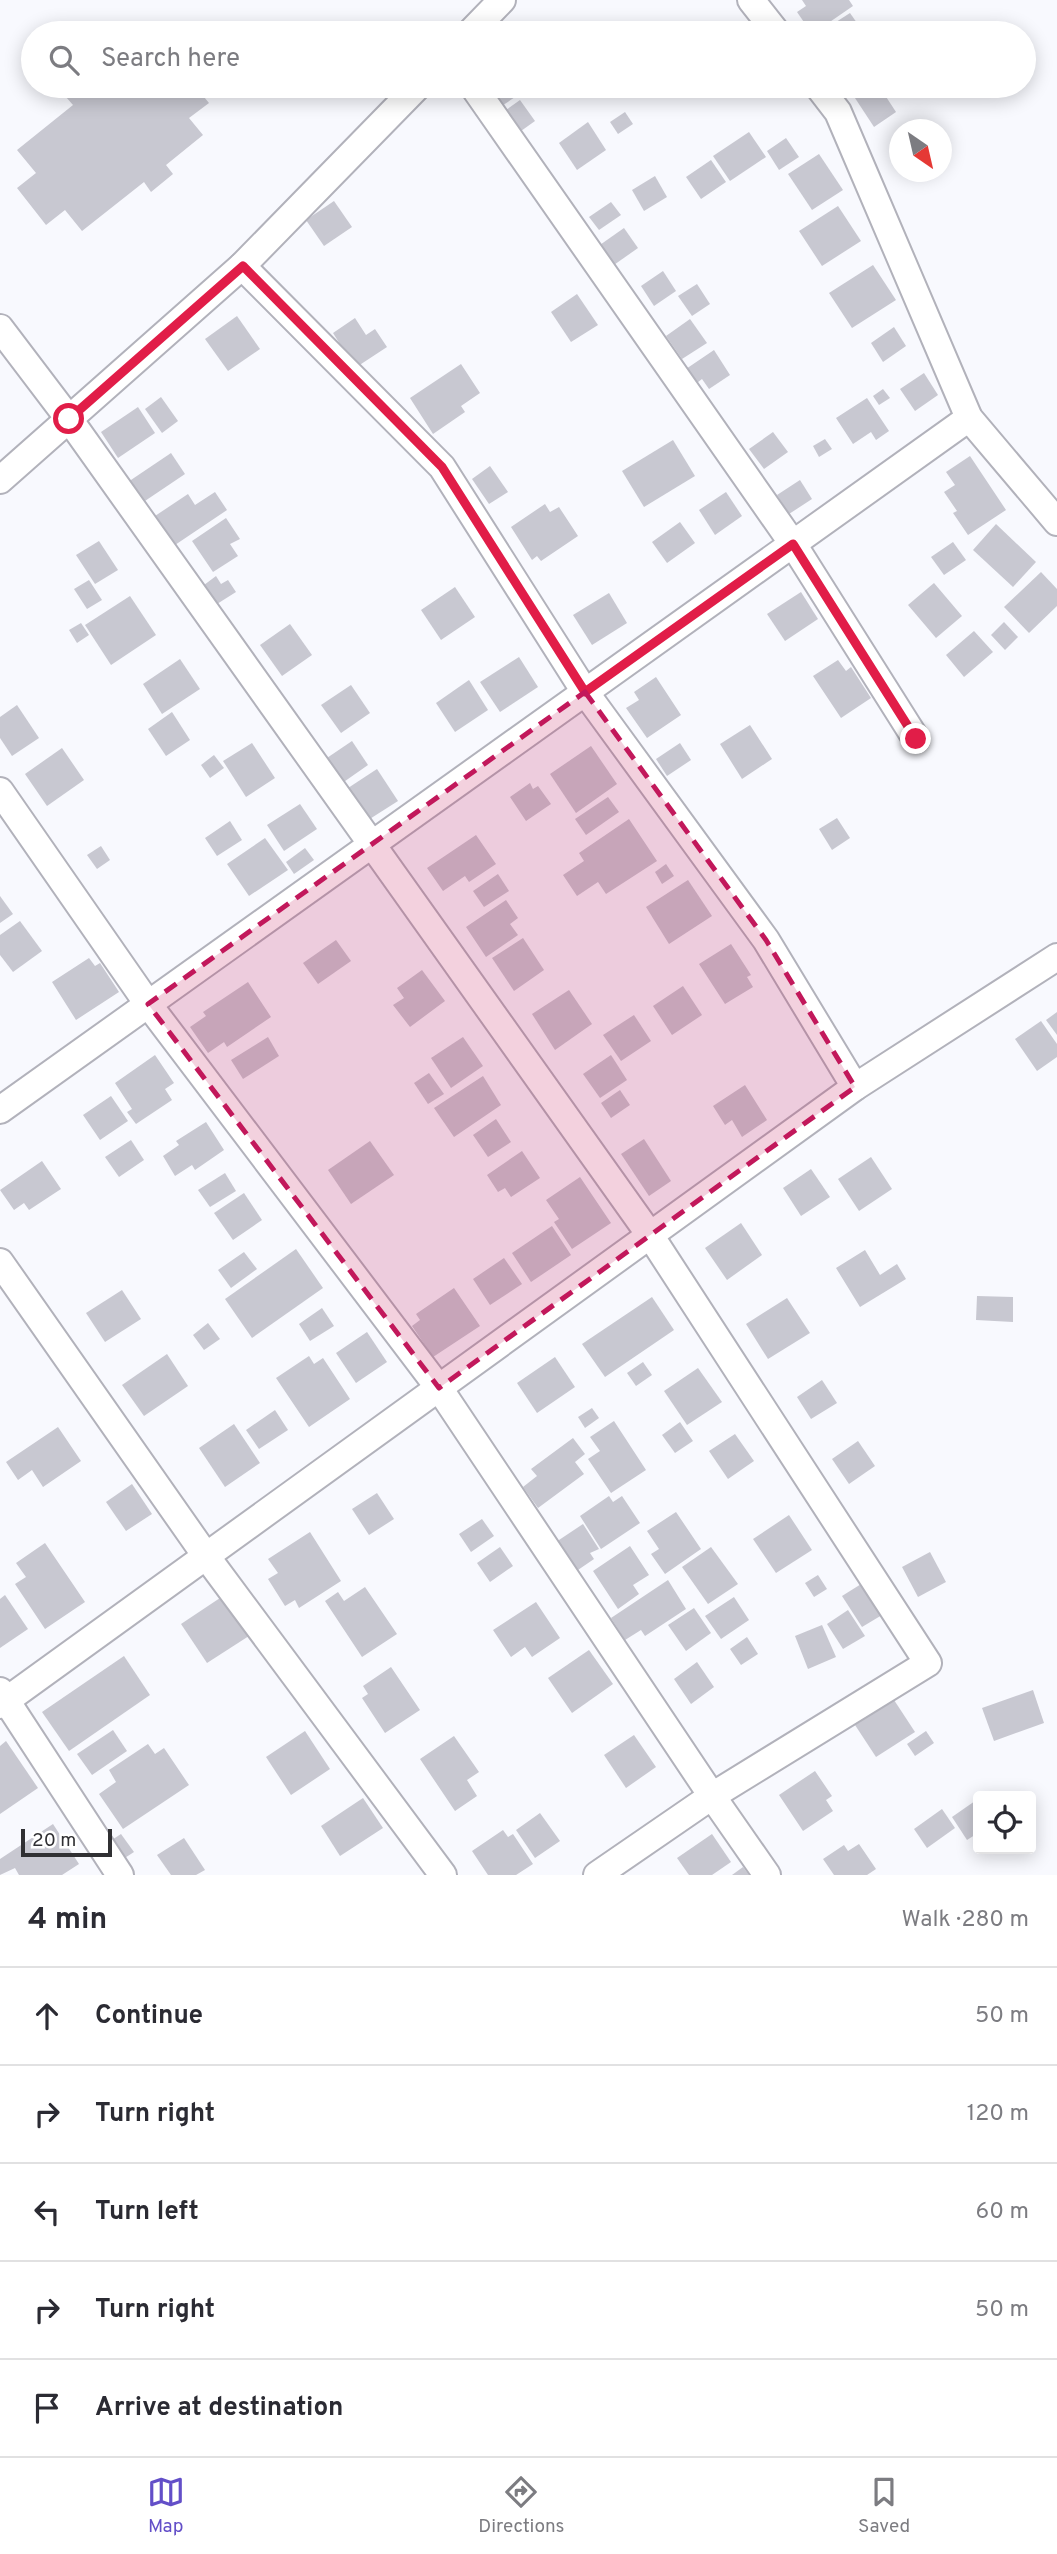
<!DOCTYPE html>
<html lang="en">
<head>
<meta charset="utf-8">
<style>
  :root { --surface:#fff; --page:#f7f7f7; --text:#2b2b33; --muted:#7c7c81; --line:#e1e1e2; --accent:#634fc8 }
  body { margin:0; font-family:Overpass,sans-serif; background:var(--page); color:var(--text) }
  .controls { position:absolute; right:21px; bottom:21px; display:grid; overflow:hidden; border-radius:7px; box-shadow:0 4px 18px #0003 }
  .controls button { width:63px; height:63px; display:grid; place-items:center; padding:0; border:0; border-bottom:2px solid var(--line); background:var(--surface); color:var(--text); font:35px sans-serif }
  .compass { position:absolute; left:889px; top:119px; width:63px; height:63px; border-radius:50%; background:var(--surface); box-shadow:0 4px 18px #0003; rotate:146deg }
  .scale { position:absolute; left:21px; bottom:18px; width:91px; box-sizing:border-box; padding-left:7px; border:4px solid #303033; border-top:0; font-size:19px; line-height:24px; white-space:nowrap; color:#303033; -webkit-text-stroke:5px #fff; paint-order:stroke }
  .stop { position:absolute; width:21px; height:21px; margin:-16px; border:5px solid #e11d48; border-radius:50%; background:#fff }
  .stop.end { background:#e11d48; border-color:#fff; box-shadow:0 2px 7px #0008 }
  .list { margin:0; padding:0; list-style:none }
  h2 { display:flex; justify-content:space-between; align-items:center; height:91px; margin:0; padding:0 28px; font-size:30px }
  h2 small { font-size:23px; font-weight:400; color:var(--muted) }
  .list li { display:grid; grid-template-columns:46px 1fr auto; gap:21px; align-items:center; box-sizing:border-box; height:98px; padding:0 28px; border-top:2px solid var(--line) }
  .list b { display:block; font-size:26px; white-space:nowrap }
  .list em { font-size:23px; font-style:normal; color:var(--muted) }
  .icon { flex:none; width:38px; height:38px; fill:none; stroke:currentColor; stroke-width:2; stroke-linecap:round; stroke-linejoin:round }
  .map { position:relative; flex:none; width:1057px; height:1875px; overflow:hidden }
  .search { position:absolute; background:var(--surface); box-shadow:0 4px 18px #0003; left:21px; right:21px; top:21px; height:77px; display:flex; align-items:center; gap:18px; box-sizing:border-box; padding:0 24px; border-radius:38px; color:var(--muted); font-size:26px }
  .sheet { height:581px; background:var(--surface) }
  nav { display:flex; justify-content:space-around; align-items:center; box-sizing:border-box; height:98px; border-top:2px solid var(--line); background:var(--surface); font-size:19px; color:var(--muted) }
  nav a { display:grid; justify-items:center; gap:4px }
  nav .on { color:var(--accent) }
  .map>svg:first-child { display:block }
</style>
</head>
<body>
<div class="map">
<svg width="1057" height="1875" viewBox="0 0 1057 1875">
  <rect width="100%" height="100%" fill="#f8f9fe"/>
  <!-- building -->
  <g fill="#c8c8d1">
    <path d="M802,0H849L853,6L821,28L817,22L808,28L797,12L806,6Z"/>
    <path d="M850,13L864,33H819Z"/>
    <path d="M543,25L549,33H529Z"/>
    <path d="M80,86H195L209,103L189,118L203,135L166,165L173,174L151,192L144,182L82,231L65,210L46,225L17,188L36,173L17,150L73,105L66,97Z"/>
    <path d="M488,86H508L515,97L496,110Z"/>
    <path d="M867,86H879L896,112L874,127L853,95Z"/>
    <path d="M520,100L535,121L514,136L499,115Z"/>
    <path d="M625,112L633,124L618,134L610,122Z"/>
    <path d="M588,122L606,150L577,170L559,143Z"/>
    <path d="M749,132L766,157L730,181L713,156Z"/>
    <path d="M786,138L799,157L779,170L767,151Z"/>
    <path d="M819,154L843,190L812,210L788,174Z"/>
    <path d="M711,160L726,182L701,199L686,177Z"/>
    <path d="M655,176L667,197L644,211L632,190Z"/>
    <path d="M334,201L352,227L324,246L306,220Z"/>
    <path d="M611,202L621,215L599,230L589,217Z"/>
    <path d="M838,206L861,241L822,266L799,231Z"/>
    <path d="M624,228L638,248L611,267L597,247Z"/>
    <path d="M873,265L896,300L852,328L829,293Z"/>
    <path d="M663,271L676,291L654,306L641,286Z"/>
    <path d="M697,284L710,304L692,316L678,296Z"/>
    <path d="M577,294L598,325L571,342L551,312Z"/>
    <path d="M237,316L260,349L228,371L205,339Z"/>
    <path d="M355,318L366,335L375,329L387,347L355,368L333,333Z"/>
    <path d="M690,319L707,343L682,359L666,336Z"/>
    <path d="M894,327L906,346L883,362L871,343Z"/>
    <path d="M714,350L730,375L709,389L702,379L693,386L683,371Z"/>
    <path d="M461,364L480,393L461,406L465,412L433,434L410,398Z"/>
    <path d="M924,373L938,395L915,411L900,389Z"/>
    <path d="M883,389L890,398L879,405L873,396Z"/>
    <path d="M161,397L178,421L162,433L145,409Z"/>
    <path d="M867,398L889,431L876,440L871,432L853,444L836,418Z"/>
    <path d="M138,407L155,433L118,458L101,432Z"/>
    <path d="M773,432L788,452L764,469L749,449Z"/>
    <path d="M825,439L832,449L819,457L813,446Z"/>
    <path d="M673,440L695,476L644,507L622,471Z"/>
    <path d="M171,453L185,474L139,505L125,484Z"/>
    <path d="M970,456L1006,510L968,535L953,513L957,511L944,492L955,485L946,472Z"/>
    <path d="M490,466L508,492L489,504L472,479Z"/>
    <path d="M800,480L812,499L789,514L777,495Z"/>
    <path d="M215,492L227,510L175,545L155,516L188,494L195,505Z"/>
    <path d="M726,492L742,516L715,535L699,510Z"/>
    <path d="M545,504L550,512L559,507L578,536L541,561L537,556L532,560L511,527Z"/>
    <path d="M226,518L240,539L230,544L238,556L213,572L192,541Z"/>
    <path d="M680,522L695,543L667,563L652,542Z"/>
    <path d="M996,524L1036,562L1013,587L973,550Z"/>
    <path d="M99,541L118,570L95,584L76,555Z"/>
    <path d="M953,542L966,560L944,575L931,557Z"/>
    <path d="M1041,572L1057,589V606L1029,633L1004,607Z"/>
    <path d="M216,576L221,584L228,580L236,592L217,604L204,585Z"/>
    <path d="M89,580L102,600L87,609L74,589Z"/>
    <path d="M934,583L962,616L936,638L908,605Z"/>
    <path d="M455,587L475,617L441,640L421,610Z"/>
    <path d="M801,592L818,619L785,641L767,614Z"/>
    <path d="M609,593L627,623L592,645L573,615Z"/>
    <path d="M130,596L156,635L111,665L85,625Z"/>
    <path d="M1004,622L1018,637L1005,650L991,635Z"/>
    <path d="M81,623L89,635L77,643L69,630Z"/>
    <path d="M290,624L312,655L282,676L260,645Z"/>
    <path d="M974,631L993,652L964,677L946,655Z"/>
    <path d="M519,657L538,687L500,712L480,682Z"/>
    <path d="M180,659L200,689L162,714L143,684Z"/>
    <path d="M838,660L846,671L851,667L871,698L841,718L813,676Z"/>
    <path d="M656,677L681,715L647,738L626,708L639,700L634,692Z"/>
    <path d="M469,680L488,710L455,732L436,703Z"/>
    <path d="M351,685L370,713L341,733L321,705Z"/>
    <path d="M17,705L39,738L12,756L0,738V717Z"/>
    <path d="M172,712L190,740L166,756L148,729Z"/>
    <path d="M750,725L772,759L742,779L720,744Z"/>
    <path d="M352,741L368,765L338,786L321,762Z"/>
    <path d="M252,743L275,778L246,797L223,761Z"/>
    <path d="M680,743L691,760L667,776L656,759Z"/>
    <path d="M591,746L617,784L576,813L550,774Z"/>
    <path d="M62,748L84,780L47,806L25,774Z"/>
    <path d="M214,755L224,768L210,778L201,765Z"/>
    <path d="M377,769L398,801L365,822L345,790Z"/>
    <path d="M530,783L533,789L538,786L551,804L526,821L510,797Z"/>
    <path d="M608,797L619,812L586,835L575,819Z"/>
    <path d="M300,804L317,829L284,851L267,825Z"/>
    <path d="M837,818L850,838L832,850L819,829Z"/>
    <path d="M629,819L657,861L606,894L598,882L577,896L563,875L584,861L579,853Z"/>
    <path d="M230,821L242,840L217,856L205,838Z"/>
    <path d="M476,835L496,864L469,882L465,876L443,891L427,868Z"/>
    <path d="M265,838L288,870L249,896L227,864Z"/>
    <path d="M101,846L110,860L97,869L87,855Z"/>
    <path d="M305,848L314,860L294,874L286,862Z"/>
    <path d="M666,864L674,876L662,884L655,872Z"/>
    <path d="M498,874L509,891L484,907L473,891Z"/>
    <path d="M688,880L712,916L669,944L646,907Z"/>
    <path d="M0,896L13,914L0,923Z"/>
    <path d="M506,900L518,918L510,924L518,935L486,957L466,927Z"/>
    <path d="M20,921L42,951L13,972L0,955V935Z"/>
    <path d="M523,938L544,970L514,991L492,958Z"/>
    <path d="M336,940L351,961L318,984L303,963Z"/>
    <path d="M731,944L751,975L747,977L753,987L725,1004L699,964Z"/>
    <path d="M89,958L95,966L100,963L119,992L76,1020L52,982Z"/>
    <path d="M422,970L445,1001L410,1027L393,1005L404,998L397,988Z"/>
    <path d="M248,982L271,1017L227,1047L224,1042L208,1053L190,1027L206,1016L203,1012Z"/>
    <path d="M683,986L702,1015L672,1035L653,1006Z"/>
    <path d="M569,990L592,1024L555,1050L532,1014Z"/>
    <path d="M1057,1012V1035L1046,1020Z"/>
    <path d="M634,1015L651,1041L621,1061L603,1035Z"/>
    <path d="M1041,1021L1057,1044V1057L1037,1071L1015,1039Z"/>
    <path d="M268,1037L279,1056L243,1079L231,1060Z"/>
    <path d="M463,1037L483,1066L451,1088L431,1058Z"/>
    <path d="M155,1055L174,1083L165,1089L172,1100L136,1124L127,1112L132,1109L115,1083Z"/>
    <path d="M611,1055L627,1080L600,1098L583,1074Z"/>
    <path d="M429,1073L444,1094L428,1104L414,1083Z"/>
    <path d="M483,1076L501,1105L454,1137L434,1108Z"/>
    <path d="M745,1085L767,1120L742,1137L732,1120L725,1125L713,1106Z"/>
    <path d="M620,1090L630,1105L611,1118L601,1103Z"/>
    <path d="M111,1096L128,1121L100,1140L83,1115Z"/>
    <path d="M496,1119L511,1142L488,1157L473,1135Z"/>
    <path d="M206,1122L224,1150L195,1170L192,1165L175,1176L163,1156L179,1145L176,1141Z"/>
    <path d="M644,1139L671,1181L649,1196L621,1154Z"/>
    <path d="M131,1140L144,1160L119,1177L105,1157Z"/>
    <path d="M370,1141L394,1175L351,1204L328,1170Z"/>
    <path d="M522,1151L540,1178L511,1197L505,1188L498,1192L487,1175Z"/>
    <path d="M871,1157L892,1189L859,1211L838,1179Z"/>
    <path d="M42,1161L61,1189L29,1210L24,1203L14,1210L0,1190Z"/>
    <path d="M811,1169L830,1197L801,1216L783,1188Z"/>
    <path d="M225,1173L236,1191L210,1207L198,1190Z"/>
    <path d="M580,1177L611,1223L572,1249L554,1222L559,1219L546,1200Z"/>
    <path d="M244,1193L262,1220L233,1240L214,1213Z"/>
    <path d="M741,1223L762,1255L727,1280L705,1248Z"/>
    <path d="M552,1226L571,1255L531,1282L512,1253Z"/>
    <path d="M296,1249L323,1288L252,1338L225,1299Z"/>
    <path d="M865,1250L880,1275L897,1264L906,1279L860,1307L836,1268Z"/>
    <path d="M244,1252L257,1269L231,1288L218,1270Z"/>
    <path d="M504,1258L522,1284L490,1305L473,1279Z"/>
    <path d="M454,1288L480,1326L433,1357L412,1326L420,1320L416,1314Z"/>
    <path d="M122,1290L141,1319L105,1342L86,1313Z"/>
    <path d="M977,1296L1013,1297V1322L976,1320Z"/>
    <path d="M652,1297L674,1330L605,1377L582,1344Z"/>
    <path d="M787,1298L810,1333L768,1359L746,1324Z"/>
    <path d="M322,1308L334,1326L310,1341L299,1324Z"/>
    <path d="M208,1323L220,1339L204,1350L193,1335Z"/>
    <path d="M367,1332L387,1362L356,1383L336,1353Z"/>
    <path d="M167,1354L188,1386L144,1416L122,1385Z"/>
    <path d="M309,1356L314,1364L323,1358L350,1399L309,1427L276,1378Z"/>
    <path d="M555,1357L575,1387L537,1413L517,1383Z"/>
    <path d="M643,1362L652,1375L636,1386L627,1373Z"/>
    <path d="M698,1368L722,1402L687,1425L664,1391Z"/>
    <path d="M822,1380L837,1403L811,1419L797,1397Z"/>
    <path d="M592,1408L599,1418L585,1428L578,1417Z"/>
    <path d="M275,1410L288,1430L259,1449L246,1430Z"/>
    <path d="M614,1421L646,1470L611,1493L588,1459L600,1451L590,1437Z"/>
    <path d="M680,1422L693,1441L675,1453L662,1435Z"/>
    <path d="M234,1424L260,1463L225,1487L199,1448Z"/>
    <path d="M58,1427L81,1461L43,1487L32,1470L18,1480L6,1462Z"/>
    <path d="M735,1434L754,1461L728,1479L709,1451Z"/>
    <path d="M573,1438L585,1454L575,1462L584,1474L538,1508L523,1487L537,1476L531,1469Z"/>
    <path d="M858,1441L875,1466L849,1484L832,1459Z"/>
    <path d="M132,1484L152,1514L126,1531L106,1502Z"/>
    <path d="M377,1493L394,1519L369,1535L352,1509Z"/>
    <path d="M609,1496L613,1502L622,1496L640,1523L601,1549L580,1516Z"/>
    <path d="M676,1512L701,1549L665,1574L651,1554L659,1549L647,1531Z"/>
    <path d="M789,1515L812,1550L776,1573L753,1539Z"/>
    <path d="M482,1519L494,1536L471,1552L459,1534Z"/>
    <path d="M583,1524L599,1549L590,1553L594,1559L575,1572L556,1542Z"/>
    <path d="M310,1532L341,1581L299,1608L295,1600L285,1606L268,1579L278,1573L268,1559Z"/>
    <path d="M45,1543L85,1602L45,1629L15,1584L26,1577L16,1563Z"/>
    <path d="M630,1546L649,1575L633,1585L639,1594L618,1609L593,1571Z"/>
    <path d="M500,1547L513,1566L490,1582L477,1563Z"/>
    <path d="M711,1547L738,1584L708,1604L682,1567Z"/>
    <path d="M930,1552L946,1582L918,1597L902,1567Z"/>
    <path d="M818,1575L827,1589L814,1597L805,1583Z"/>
    <path d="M668,1580L686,1609L645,1636L641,1630L625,1640L611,1618Z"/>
    <path d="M866,1581L887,1612L862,1627L842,1596Z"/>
    <path d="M365,1587L397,1634L362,1657L325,1601L338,1592L344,1601Z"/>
    <path d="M226,1594L252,1634L207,1663L181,1624Z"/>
    <path d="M5,1595L28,1629L0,1648V1599Z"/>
    <path d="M734,1597L749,1620L721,1639L705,1616Z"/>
    <path d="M536,1602L560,1638L532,1657L525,1647L511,1657L493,1630Z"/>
    <path d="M694,1608L711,1633L686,1651L668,1625Z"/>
    <path d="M848,1610L865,1636L843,1649L827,1624Z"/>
    <path d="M822,1625L836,1657L808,1669L795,1636Z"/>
    <path d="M747,1637L758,1654L741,1665L730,1649Z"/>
    <path d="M589,1650L613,1684L572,1713L548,1678Z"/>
    <path d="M124,1656L150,1695L69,1751L42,1712Z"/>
    <path d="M697,1662L714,1687L691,1704L674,1679Z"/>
    <path d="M391,1667L420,1710L385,1733L362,1698L368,1694L363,1686Z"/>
    <path d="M1033,1690L1044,1723L994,1741L982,1708Z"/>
    <path d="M894,1700L915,1732L876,1757L855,1725Z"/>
    <path d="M113,1730L127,1751L92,1775L77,1754Z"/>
    <path d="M305,1731L330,1769L291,1795L266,1757Z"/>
    <path d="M926,1731L934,1743L915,1756L907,1744Z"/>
    <path d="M634,1735L656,1767L626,1788L604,1755Z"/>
    <path d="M454,1736L479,1772L467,1780L477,1796L455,1811L420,1759Z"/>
    <path d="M6,1741L38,1788L0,1814V1746Z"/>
    <path d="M148,1744L155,1754L164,1748L189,1785L123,1829L99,1794L116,1782L109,1770Z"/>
    <path d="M815,1771L832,1796L826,1800L833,1811L803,1831L779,1795Z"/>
    <path d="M363,1798L383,1828L340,1856L321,1826Z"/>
    <path d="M975,1801L978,1806V1833L967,1840L952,1817Z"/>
    <path d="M942,1809L955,1828L927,1848L914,1829Z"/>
    <path d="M540,1813L560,1841L535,1858L516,1830Z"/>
    <path d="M53,1824L79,1864L62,1875H19L15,1868L0,1875V1859Z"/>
    <path d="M503,1830L508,1837L513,1834L533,1864L516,1875H488L472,1851Z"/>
    <path d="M121,1834L134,1852L117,1863L104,1845Z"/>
    <path d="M712,1834L731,1862L712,1875H689L677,1858Z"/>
    <path d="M184,1838L205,1870L196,1875H171L157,1855Z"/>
    <path d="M859,1844L876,1869L867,1875H834L823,1859L844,1845L848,1851Z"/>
    <path d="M743,1867L749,1875H732Z"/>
  </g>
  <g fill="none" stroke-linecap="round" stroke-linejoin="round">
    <defs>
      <g id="minor">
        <path d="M751,0L777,33"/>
        <path d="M470,33L502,0"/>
        <path d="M473,86L793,544L916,739"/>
        <path d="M818,86L838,112L969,418L1057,522"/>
        <path d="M242,266L442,467L585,692L766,940L855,1087"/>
        <path d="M0,328L69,419L650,1235L928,1663L712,1796L597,1875"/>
        <path d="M0,480L242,266L418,86"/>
        <path d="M0,791L148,1004L439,1388L712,1796L767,1875"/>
        <path d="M0,1110L969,418"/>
        <path d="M0,1262L206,1556L443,1875"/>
        <path d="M0,1691L120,1875"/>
        <path d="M0,1705L855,1087L1057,957"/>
      </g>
    </defs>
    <!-- minor casing -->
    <use href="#minor" stroke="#b2b2bb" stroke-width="30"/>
    <!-- minor -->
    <use href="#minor" stroke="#fff" stroke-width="26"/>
  </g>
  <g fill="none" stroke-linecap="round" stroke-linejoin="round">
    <!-- route -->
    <path stroke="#e11d48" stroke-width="9" d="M69,419L243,266L442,467L585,692L793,544L916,739"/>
  </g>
  <!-- marked area -->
  <path fill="#c2185b" fill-opacity="0.2" stroke="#c2185b" stroke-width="5" stroke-dasharray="14 9" stroke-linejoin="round" d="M585,692L766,940L855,1087L439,1388L148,1004Z"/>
</svg>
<div class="controls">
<button><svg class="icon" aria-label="locate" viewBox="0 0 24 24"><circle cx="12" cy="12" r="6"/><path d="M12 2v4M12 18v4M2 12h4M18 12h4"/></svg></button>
</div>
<svg class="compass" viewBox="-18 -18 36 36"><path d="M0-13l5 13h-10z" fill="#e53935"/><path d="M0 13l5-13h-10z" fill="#7c7c81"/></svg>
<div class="scale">20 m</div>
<div class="stop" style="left:69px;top:419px"></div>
<div class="stop end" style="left:916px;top:739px"></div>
<div class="search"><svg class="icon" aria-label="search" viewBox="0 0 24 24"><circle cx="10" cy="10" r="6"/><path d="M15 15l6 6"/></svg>Search here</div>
</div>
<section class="sheet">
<h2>4 min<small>Walk · 280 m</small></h2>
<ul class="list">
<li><svg class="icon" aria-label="ahead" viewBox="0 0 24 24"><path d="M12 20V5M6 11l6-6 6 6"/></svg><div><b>Continue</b></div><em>50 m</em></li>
<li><svg class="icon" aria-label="right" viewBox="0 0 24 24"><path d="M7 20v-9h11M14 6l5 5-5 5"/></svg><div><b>Turn right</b></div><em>120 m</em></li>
<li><svg class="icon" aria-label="left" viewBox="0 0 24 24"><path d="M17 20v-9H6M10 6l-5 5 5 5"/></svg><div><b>Turn left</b></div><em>60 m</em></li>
<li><svg class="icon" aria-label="right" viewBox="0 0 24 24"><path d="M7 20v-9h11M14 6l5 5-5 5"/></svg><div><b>Turn right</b></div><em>50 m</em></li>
<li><svg class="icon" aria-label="arrive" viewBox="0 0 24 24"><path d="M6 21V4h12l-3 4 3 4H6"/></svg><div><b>Arrive at destination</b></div></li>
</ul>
</section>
<nav>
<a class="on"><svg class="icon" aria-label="map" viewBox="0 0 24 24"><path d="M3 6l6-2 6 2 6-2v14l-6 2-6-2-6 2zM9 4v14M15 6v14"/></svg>Map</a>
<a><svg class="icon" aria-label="directions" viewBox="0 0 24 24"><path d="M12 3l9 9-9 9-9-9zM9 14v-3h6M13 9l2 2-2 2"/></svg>Directions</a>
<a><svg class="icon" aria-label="saved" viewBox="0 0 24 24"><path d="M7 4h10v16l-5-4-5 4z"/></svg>Saved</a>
</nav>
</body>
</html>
